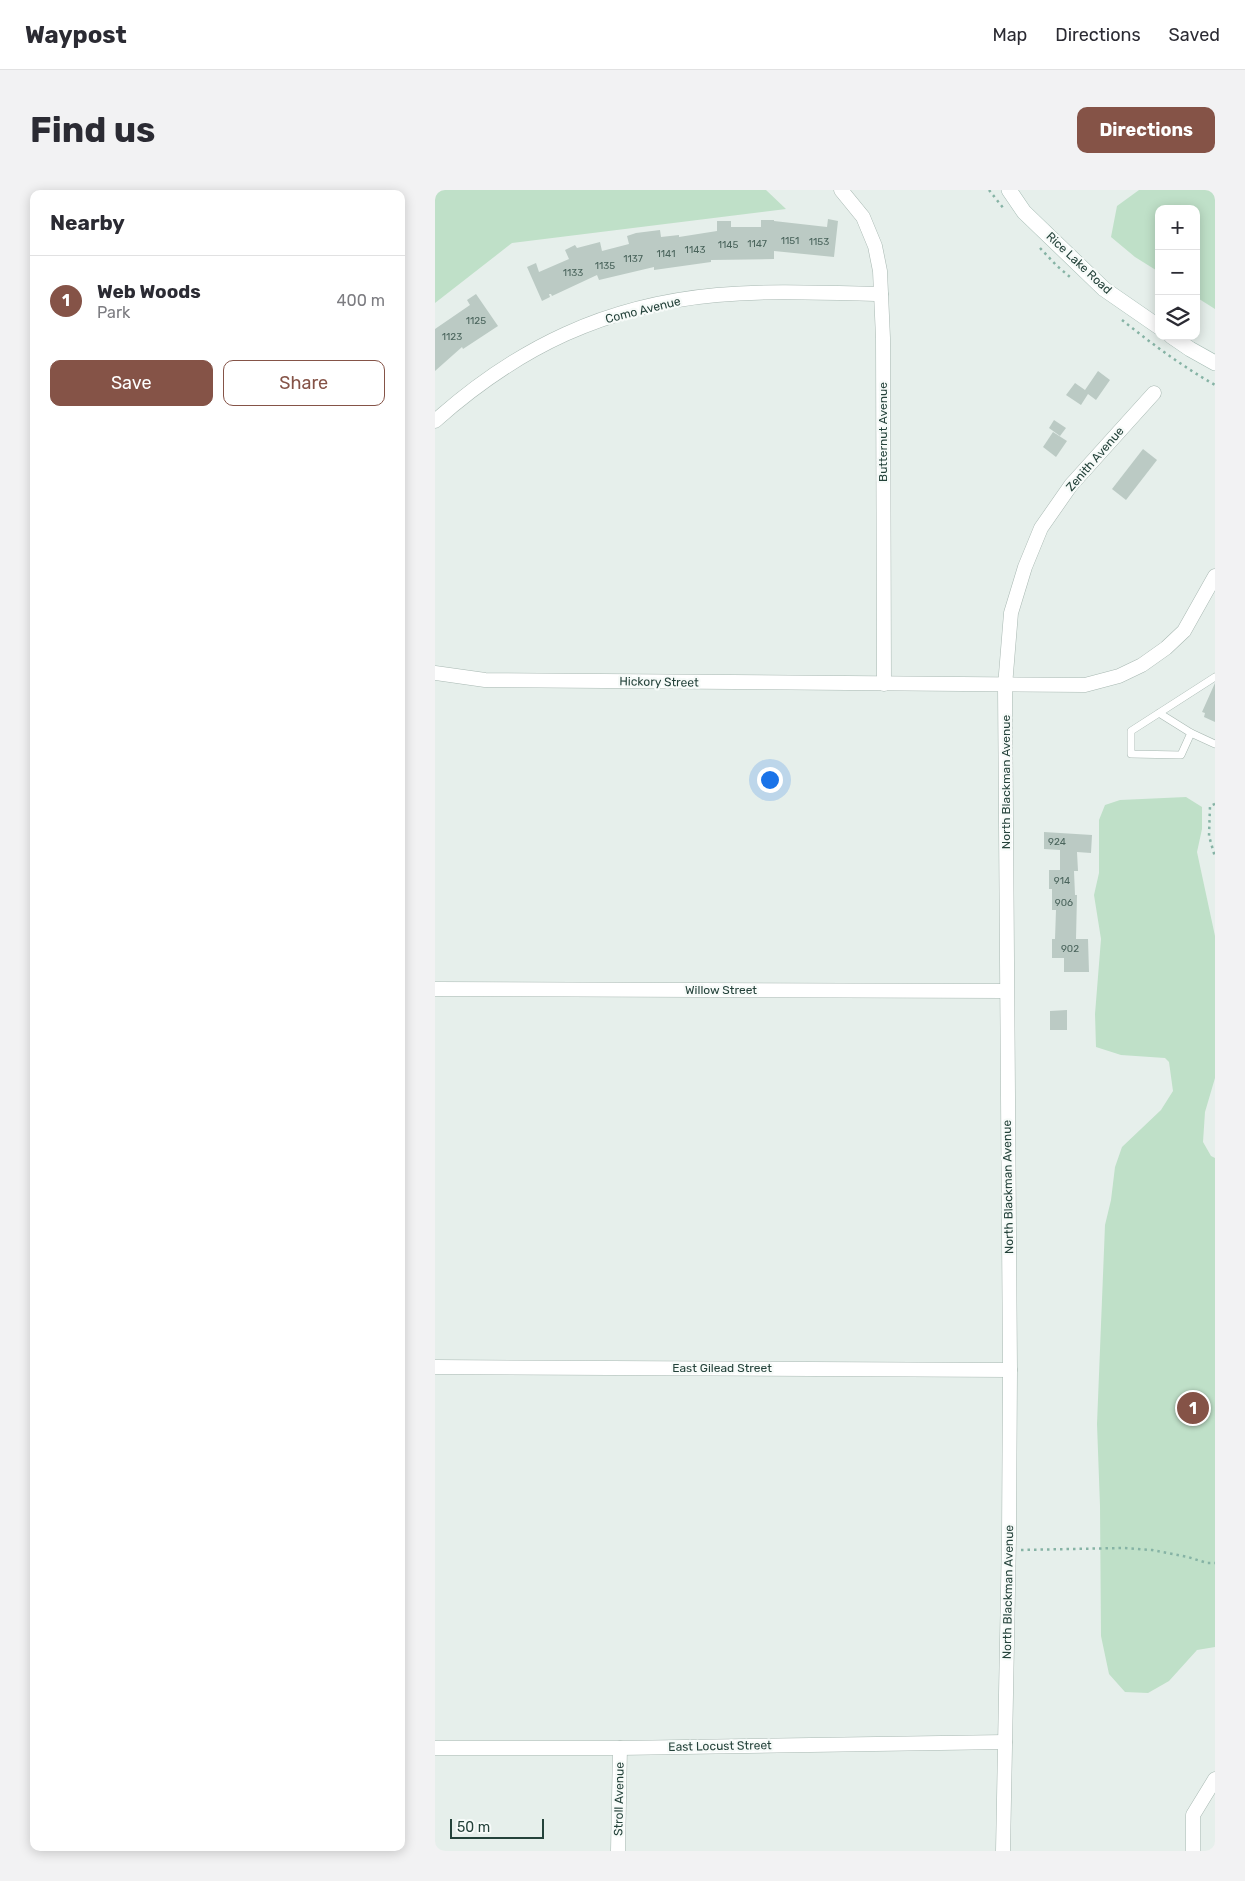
<!DOCTYPE html>
<html lang="en">
<head>
<meta charset="utf-8">
<style>
  :root { --surface:#fff; --page:#f2f2f3; --text:#2b2b33; --muted:#7c7c81; --line:#e1e1e2; --accent:#855347 }
  body { margin:0; font-family:Rubik,sans-serif; background:var(--page); color:var(--text) }
  .controls { position:absolute; right:15px; top:15px; display:grid; overflow:hidden; border-radius:10px; box-shadow:0 2px 12px #0003 }
  .controls button { width:45px; height:45px; display:grid; place-items:center; padding:0; border:0; border-bottom:1px solid var(--line); background:var(--surface); color:var(--text); font:25px sans-serif }
  .scale { position:absolute; left:15px; bottom:12px; width:94px; box-sizing:border-box; padding-left:5px; border:2px solid #24423a; border-top:0; font-size:14px; line-height:18px; white-space:nowrap; color:#24423a; -webkit-text-stroke:4px #f7fbf9; paint-order:stroke }
  .you { position:absolute; left:334px; top:589px; width:18px; height:18px; margin:-12px; border:4px solid #fff; border-radius:50%; background:#1a73e8; box-shadow:0 0 0 8px #1a73e833 }
  .badge { display:grid; place-items:center; width:32px; height:32px; border-radius:50%; background:var(--accent); color:#fff; font-size:16px; font-weight:700 }
  .pin { position:absolute; translate:-50% -50%; border:2px solid #fff; box-shadow:0 1px 5px #0006 }
  .list { margin:0; padding:0; list-style:none }
  h2 { display:flex; justify-content:space-between; align-items:center; height:65px; margin:0; padding:0 20px; font-size:21px }
  h2 small { font-size:16px; font-weight:400; color:var(--muted) }
  .list li { display:grid; grid-template-columns:32px 1fr auto; gap:15px; align-items:center; box-sizing:border-box; height:90px; padding:0 20px; border-top:1px solid var(--line) }
  .list b { display:block; font-size:19px; white-space:nowrap }
  .list p { margin:0; font-size:16px; white-space:nowrap; color:var(--muted) }
  .list em { font-size:16px; font-style:normal; color:var(--muted) }
  .actions { display:flex; gap:10px; padding:15px 20px }
  .actions a { flex:1; padding:11px 0; border:1px solid var(--accent); border-radius:10px; text-align:center; font-size:18px; color:var(--accent) }
  .actions .main { background:var(--accent); color:#fff }
  .icon { flex:none; width:28px; height:28px; fill:none; stroke:currentColor; stroke-width:2; stroke-linecap:round; stroke-linejoin:round }
  .map { position:relative; flex:none; width:780px; height:1661px; overflow:hidden; border-radius:10px }
  header { display:flex; align-items:center; gap:30px; box-sizing:border-box; height:70px; padding:0 25px; background:var(--surface); border-bottom:1px solid var(--line) }
  header strong { font-size:24px }
  nav { display:flex; gap:28px; margin-inline-start:auto; font-size:18px }
  .intro { display:flex; align-items:center; justify-content:space-between; box-sizing:border-box; height:120px; padding:0 30px }
  h1 { margin:0; font-size:35px }
  .button { padding:12px 22px; border-radius:10px; background:var(--accent); color:#fff; font-size:18px; font-weight:700 }
  main { display:flex; gap:30px; padding:0 30px }
  aside { flex:1; background:var(--surface); border-radius:10px; box-shadow:0 2px 12px #0003 }
  .map>svg:first-child { display:block }
</style>
</head>
<body>
<header>
<strong>Waypost</strong>
<nav><a>Map</a><a>Directions</a><a>Saved</a></nav>
</header>
<div class="intro"><h1>Find us</h1><a class="button">Directions</a></div>
<main>
<aside>
<h2>Nearby<small></small></h2>
<ul class="list">
<li><span class="badge">1</span><div><b>Web Woods</b><p>Park</p></div><em>400 m</em></li>
</ul>
<div class="actions"><a class="main">Save</a><a>Share</a></div>
</aside>
<div class="map">
<svg width="780" height="1661" viewBox="0 0 780 1661">
  <rect width="100%" height="100%" fill="#e6efeb"/>
  <!-- green -->
  <g fill="#bfe0c8">
    <path d="M0,0H331L351,19L77,53L0,113Z"/>
    <path d="M704,0H780V119L761,107V19H724V82L700,67L676,47L682,16Z"/>
    <path d="M751,607L767,617V639L762,662L780,746V888L770,922L768,952L776,966L780,968V1457L762,1460L734,1491L713,1503L690,1502L674,1484L666,1446L665,1316L662,1234L670,1035L676,1010L680,977L687,957L726,920L738,901L734,872L730,868L686,865L661,857L660,824L666,749L659,705L664,683V630L670,615L685,610Z"/>
  </g>
  <!-- building -->
  <g fill="#bbcac4">
    <path d="M393,29L403,31L399,67L339,61V69L276,70V72L219,80V77L164,90L162,85L117,106L116,104H114L115,107L107,111L92,77L101,73L104,82L134,69L130,60L140,55L142,58L165,52L167,61L194,54L192,46L201,43L225,40L226,47L244,45V47L282,41V31H296V37H326V30H339V31L392,37Z"/>
    <path d="M41,104L63,136L28,159L27,157L0,181V139L35,115L32,110Z"/>
    <path d="M663,181L675,190L661,210L653,204L646,215L631,205L640,193L650,200Z"/>
    <path d="M619,230L631,238L625,246L614,238Z"/>
    <path d="M618,242L632,251L621,267L608,257Z"/>
    <path d="M708,259L722,270L691,310L677,299Z"/>
    <path d="M780,493V532L769,527L770,523L767,522Z"/>
    <path d="M609,642L657,645L656,663L642,662L643,681H639L640,705H642L641,749H653L654,782H629V768H617V749H620L621,720H617V699H614V680H625V660L609,659Z"/>
    <path d="M632,820V840H615V821Z"/>
  </g>
  <g fill="none" stroke-linecap="round" stroke-linejoin="round">
    <defs>
      <g id="lane">
        <path d="M724,523L756,543L746,565L696,564V541L780,487"/>
        <path d="M756,543L780,554"/>
      </g>
      <g id="street">
        <path d="M406,0L428,27L440,56L445,81L448,148L449,494"/>
        <path d="M0,231C83,157 171,115 282,105C336,100 392,103 446,104"/>
        <path d="M0,483L50,490L650,495L684,486L707,475L731,458L749,441L780,386"/>
        <path d="M0,799L571,801"/>
        <path d="M0,1177L575,1180"/>
        <path d="M0,1558H185L570,1552"/>
        <path d="M183,1661L185,1558"/>
        <path d="M568,1661L574,1347L575,1180L570,496L576,423L590,377L606,338L636,295L719,203"/>
        <path d="M758,1661V1625L780,1589"/>
      </g>
      <g id="secondary">
        <path d="M574,0L589,22L669,99L724,137"/>
        <path d="M736,146L755,159L780,173"/>
      </g>
    </defs>
    <!-- lane casing -->
    <use href="#lane" stroke="#a8b8b2" stroke-width="8"/>
    <!-- street casing -->
    <use href="#street" stroke="#a8b8b2" stroke-width="15"/>
    <!-- secondary casing -->
    <use href="#secondary" stroke="#a4bbb3" stroke-width="16"/>
    <!-- path -->
    <g stroke="#86b3a5" stroke-width="2.5" stroke-dasharray="2.5 4" stroke-linecap="butt">
      <path d="M554,0L569,19"/>
      <path d="M605,58L622,76L635,87"/>
      <path d="M687,130C717,154 747,176 780,195"/>
      <path d="M780,614L775,616L774,646L780,667"/>
      <path d="M586,1360L689,1358L717,1360L753,1367L772,1373H780"/>
    </g>
    <!-- lane -->
    <use href="#lane" stroke="#fff" stroke-width="7"/>
    <!-- street -->
    <use href="#street" stroke="#fff" stroke-width="14"/>
    <!-- secondary -->
    <use href="#secondary" stroke="#fff" stroke-width="15"/>
  </g>
  <g text-anchor="middle" stroke-width="4.5" stroke-linejoin="round" paint-order="stroke">
    <!-- number labels -->
    <g font-size="10" fill="#4a645c">
      <text x="355" y="54">1151</text>
      <text x="384" y="55">1153</text>
      <text x="322" y="57">1147</text>
      <text x="293" y="58">1145</text>
      <text x="260" y="63">1143</text>
      <text x="231" y="67">1141</text>
      <text x="198" y="72">1137</text>
      <text x="170" y="79">1135</text>
      <text x="138" y="86">1133</text>
      <text x="41" y="134">1125</text>
      <text x="17" y="150">1123</text>
      <text x="622" y="655">924</text>
      <text x="627" y="694">914</text>
      <text x="629" y="716">906</text>
      <text x="635" y="762">902</text>
    </g>
    <!-- street labels -->
    <g font-size="12" fill="#24423a" stroke="#f7fbf9">
      <text transform="translate(644 73) rotate(43)" y="4">Rice Lake Road</text>
      <text transform="translate(208 120) rotate(-14)" y="4">Como Avenue</text>
      <text transform="translate(448 242) rotate(-90)" y="4">Butternut Avenue</text>
      <text transform="translate(660 269) rotate(-49)" y="4">Zenith Avenue</text>
      <text transform="translate(224 492) rotate(1)" y="4">Hickory Street</text>
      <text transform="translate(571 592) rotate(-90)" y="4">North Blackman Avenue</text>
      <text x="286" y="804">Willow Street</text>
      <text transform="translate(573 997) rotate(-91)" y="4">North Blackman Avenue</text>
      <text x="287" y="1182">East Gilead Street</text>
      <text transform="translate(573 1402) rotate(-89)" y="4">North Blackman Avenue</text>
      <text transform="translate(285 1556) rotate(-1)" y="4">East Locust Street</text>
      <text transform="translate(184 1609) rotate(-89)" y="4">Stroll Avenue</text>
    </g>
  </g>
</svg>
<div class="controls">
<button>+</button>
<button>−</button>
<button><svg class="icon" aria-label="layers" viewBox="0 0 24 24"><path d="M12 4l9 5-9 5-9-5zM3 14l9 5 9-5"/></svg></button>
</div>
<div class="scale">50 m</div>
<div class="you"></div>
<div class="pin badge" style="left:758px;top:1218px">1</div>
</div>
</main>
</body>
</html>
